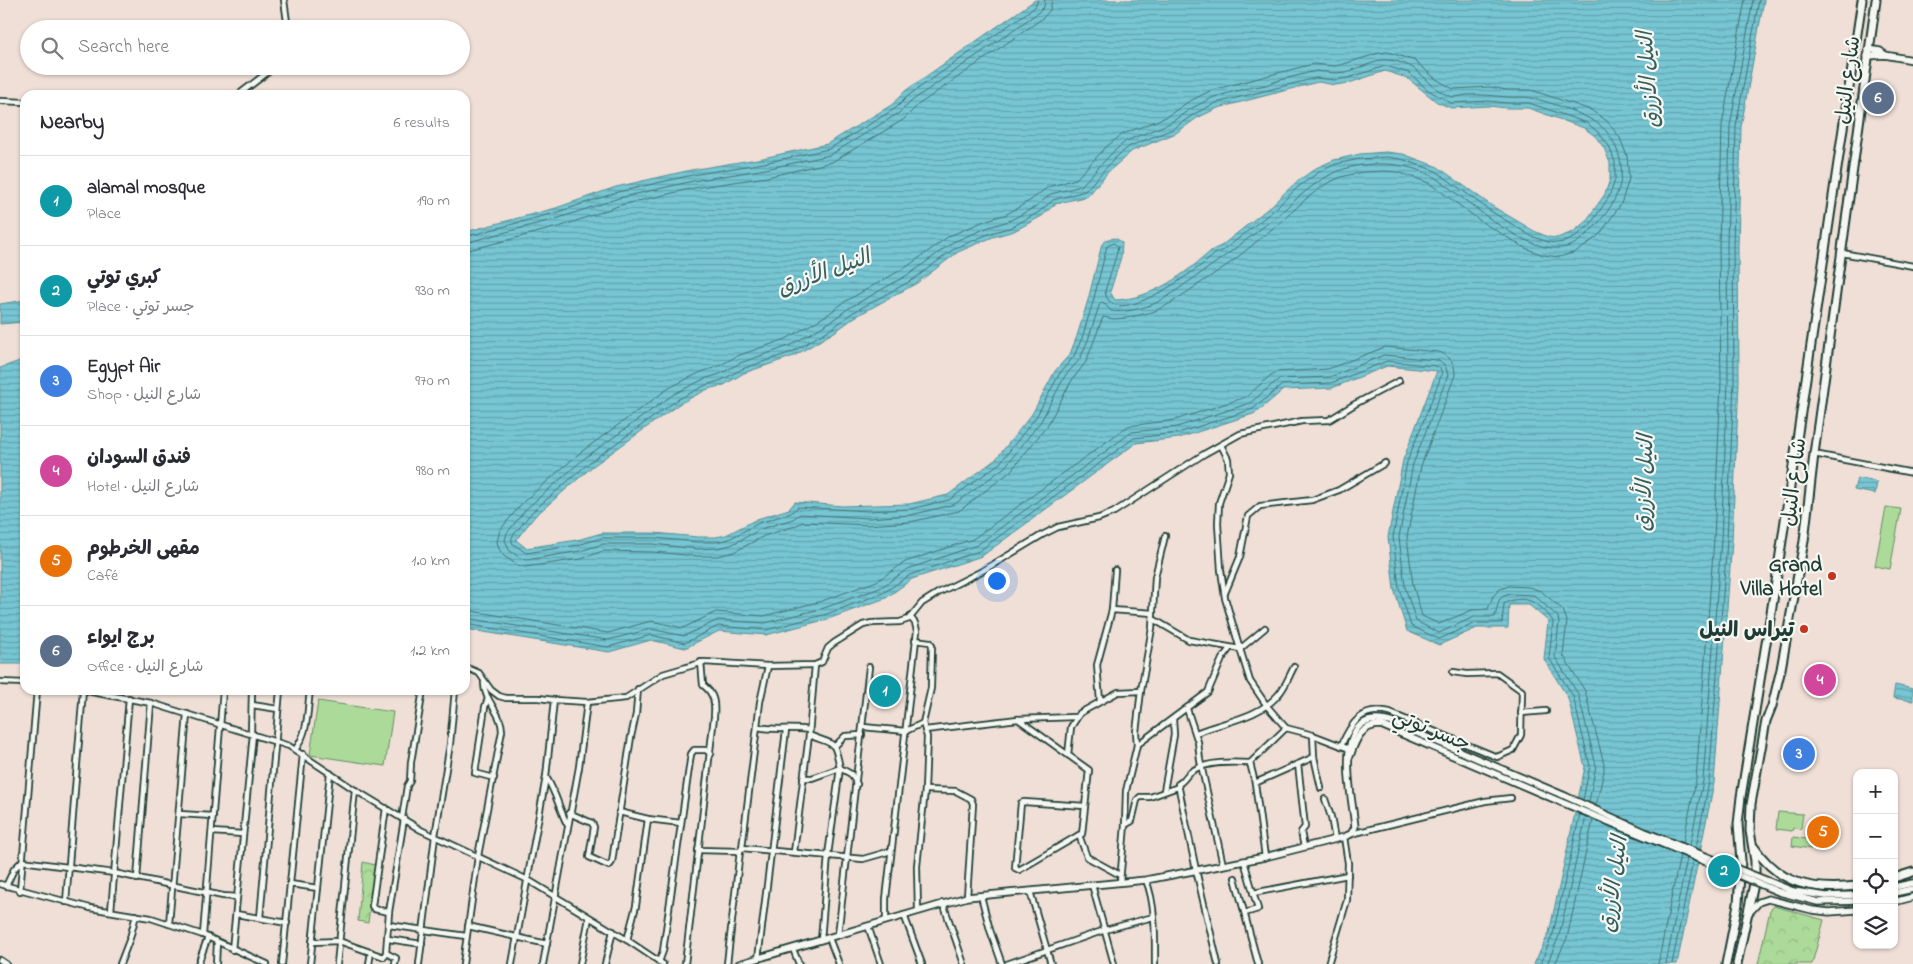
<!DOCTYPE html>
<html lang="en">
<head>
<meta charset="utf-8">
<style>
  :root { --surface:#fff; --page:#f2f2f3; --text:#2b2b33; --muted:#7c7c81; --line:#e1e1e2; --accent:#ea580c }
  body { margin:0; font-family:"Indie Flower","Playpen Sans Arabic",sans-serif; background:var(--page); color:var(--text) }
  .controls { position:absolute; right:15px; bottom:15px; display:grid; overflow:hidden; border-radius:10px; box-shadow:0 1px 4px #0004 }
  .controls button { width:45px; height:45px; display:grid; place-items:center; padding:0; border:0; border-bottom:1px solid var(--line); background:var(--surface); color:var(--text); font:25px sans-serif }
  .you { position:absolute; left:996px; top:580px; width:18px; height:18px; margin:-12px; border:4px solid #fff; border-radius:50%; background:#1a73e8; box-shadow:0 0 0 8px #1a73e833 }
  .badge { display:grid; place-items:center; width:32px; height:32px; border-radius:50%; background:var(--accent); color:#fff; font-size:16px; font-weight:700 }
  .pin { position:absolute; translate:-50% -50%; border:2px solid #fff; box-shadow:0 1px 5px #0006 }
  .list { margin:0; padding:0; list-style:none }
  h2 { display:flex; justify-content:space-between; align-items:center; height:65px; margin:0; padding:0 20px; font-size:21px }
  h2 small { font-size:16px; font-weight:400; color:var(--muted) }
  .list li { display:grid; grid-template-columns:32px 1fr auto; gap:15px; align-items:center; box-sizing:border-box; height:90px; padding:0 20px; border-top:1px solid var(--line) }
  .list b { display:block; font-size:19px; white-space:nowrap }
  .list p { margin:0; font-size:16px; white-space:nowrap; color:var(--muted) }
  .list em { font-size:16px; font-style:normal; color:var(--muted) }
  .icon { flex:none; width:28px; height:28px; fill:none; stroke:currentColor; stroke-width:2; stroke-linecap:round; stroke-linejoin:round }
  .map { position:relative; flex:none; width:1913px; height:964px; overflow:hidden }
  .search { position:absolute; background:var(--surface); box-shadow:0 1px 4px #0004; left:20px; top:20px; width:450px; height:55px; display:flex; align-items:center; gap:12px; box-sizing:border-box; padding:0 18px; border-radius:28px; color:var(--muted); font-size:19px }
  .panel { position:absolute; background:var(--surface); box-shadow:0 1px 4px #0004; left:20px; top:90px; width:450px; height:605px; border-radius:15px }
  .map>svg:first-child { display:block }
</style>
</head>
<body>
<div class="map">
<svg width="1913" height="964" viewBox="0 0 1913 964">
  <defs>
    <pattern id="park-crowns" width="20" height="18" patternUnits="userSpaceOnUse" patternTransform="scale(1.25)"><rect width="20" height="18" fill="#abda99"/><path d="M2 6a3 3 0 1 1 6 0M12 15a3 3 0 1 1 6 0" fill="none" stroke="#93bc84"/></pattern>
    <pattern id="water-rules" width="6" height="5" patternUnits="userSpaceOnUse" patternTransform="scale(1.25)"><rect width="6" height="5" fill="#77c6d4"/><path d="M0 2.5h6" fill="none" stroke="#61a2ad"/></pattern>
  </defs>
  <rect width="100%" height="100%" fill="#efdfd6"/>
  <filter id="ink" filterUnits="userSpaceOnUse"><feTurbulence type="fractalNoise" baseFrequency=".02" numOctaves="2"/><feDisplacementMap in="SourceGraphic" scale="10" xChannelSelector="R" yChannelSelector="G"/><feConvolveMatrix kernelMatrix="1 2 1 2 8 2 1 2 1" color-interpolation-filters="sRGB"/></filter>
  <g filter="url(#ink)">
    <!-- park -->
    <g fill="url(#park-crowns)" stroke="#658c66">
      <path d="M363,862L375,865L368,923L358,921Z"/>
      <path d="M1774,906L1824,920L1812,964H1758L1770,910Z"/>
    </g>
    <!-- pitch -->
    <g fill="#abda99" stroke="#658c66">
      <path d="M1886,507L1901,509L1890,569L1875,566Z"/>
      <path d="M318,701L393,712L385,766L310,755Z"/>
      <path d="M1778,812L1803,814L1801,829L1793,828L1792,831L1776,829Z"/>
      <path d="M1793,837L1812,840L1811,849L1792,846Z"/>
    </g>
    <!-- water -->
    <g fill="url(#water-rules)" stroke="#548f94" fill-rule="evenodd">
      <path d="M1035,0H1764L1741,127L1738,247L1739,382L1732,541L1714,783L1677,964H1534L1549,933L1585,767L1568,698L1544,659L1548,621L1529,605H1509L1508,628H1477L1439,645L1407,631L1394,589L1388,537L1403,460L1437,371L1387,366L1332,388L1283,390L1256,413L1179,438L1136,443L982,556L912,579L886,598L828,619L766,635L719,631L685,648L651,640L609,652L465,629V232L556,208L616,187L691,170L763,158L827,144L893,104L905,91ZM1385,71L1407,78L1437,102L1451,108L1489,106L1506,108H1528L1584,128L1595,136L1604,148L1610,163V179L1605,194L1586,221L1573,232L1557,238L1548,237L1534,231L1492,206L1438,167L1403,154L1386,152L1360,154L1334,160L1316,168L1295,183L1271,206L1221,246L1212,250C1185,274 1152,299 1115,300L1110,292L1121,257L1122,243L1116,238L1108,239L1102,244L1088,300L1077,336L1070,354L1055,371L1032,414L996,459L948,495L909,504L842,506L795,502L789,509L757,519L726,535L716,537H698L654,533H602L577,540L526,548L516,540L535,516L593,466L679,404L708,389L724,385L744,373L794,356L836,331L855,317L917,283L958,252L993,237L1014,231L1042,216L1055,204L1088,196L1108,172L1132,151L1176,133L1197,118L1218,108L1318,82L1335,85L1349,83Z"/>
      <path d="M25,300V322L0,324V304Z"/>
      <path d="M25,359V664H0V368Z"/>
      <path d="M1857,478L1877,482L1875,494L1854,490Z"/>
      <path d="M1895,685L1913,689V701L1893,698Z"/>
    </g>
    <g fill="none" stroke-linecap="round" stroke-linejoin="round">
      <!-- shore -->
      <g stroke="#427474" stroke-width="1">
        <path d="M1388,52L1415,61L1436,79L1453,89L1490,87L1507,90H1531L1591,110L1607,121L1620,138L1627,156L1629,179L1621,204L1600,234L1584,247L1573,253L1559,257L1543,255L1525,248L1482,222L1429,183L1398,172L1385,171L1362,172L1341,177L1326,184L1307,198L1283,220L1233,261L1171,303L1153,312L1126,318L1114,319L1103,317L1086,362L1072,380L1047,426L1010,472L959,511L910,522L868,525L803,522L795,526L764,536L734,552L718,556H697L653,552L603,551L581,559L525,567L517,565L504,556L499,549L497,542L500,530L523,502L581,452L669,388L701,372L717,367L737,356L786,339L827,315L846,301L908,266L949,236L987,220L1007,214L1031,200L1048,187L1076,179L1106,147L1123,134L1166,117L1188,102L1212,90L1313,64L1335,66L1344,64L1379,53Z"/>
        <path d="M1382,60C1391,59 1405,63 1413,68C1426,76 1437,95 1454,97C1458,97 1463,95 1467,95C1481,94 1494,96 1508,97C1516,98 1524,96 1531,98C1548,101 1591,116 1602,127C1609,133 1614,142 1617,150C1632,186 1606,219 1580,240C1541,273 1466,197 1434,177C1412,165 1387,162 1363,165C1326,169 1305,192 1278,215C1251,237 1223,258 1194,278C1180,287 1167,299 1151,305C1140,309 1123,313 1111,311L1103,302L1100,303L1088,340L1080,359L1065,376L1041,421L1005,467L955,504L911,515L869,518L800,514L793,519L761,529L731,545L718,548L697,549L653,544H603L580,551L527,560L520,558L509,550L505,540L507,533L526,509L586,457L674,394L704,379L720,374L740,363L789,346L830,322L849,308L911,273L953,242L989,227L1009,221L1035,207L1051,194L1081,186L1112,153L1126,141L1170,123L1192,108L1214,97L1244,89L1266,85L1280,80L1316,71L1335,73L1346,72Z"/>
        <path d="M1386,66L1409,73L1428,90L1451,103L1489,101L1506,103H1529L1587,123L1599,133L1609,146L1615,162V180L1609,197L1590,225L1576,236L1568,241L1558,243L1548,242L1531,236L1489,210L1436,171L1401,159L1386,157L1360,159L1336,164L1319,172L1298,187L1274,210L1224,250L1215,254C1201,267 1111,335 1105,291L1116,256L1118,247L1114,243L1107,246L1093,302L1082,338L1074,356L1060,373L1036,417L1000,463L949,500L910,509L868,511L798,507L791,513L759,523L729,539L717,542H697L654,538H602L578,545L526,553L512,543V537L531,513L590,462L677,400L706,385L722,380L742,369L792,352L834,327L852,313L914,279L955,248L991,233L1012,227L1039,212L1053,200L1085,191L1116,157L1130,146L1173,129L1194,114L1216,103L1316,78L1335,80L1348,78Z"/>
        <path d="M465,237L558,212L618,192L692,175L764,163L829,149L896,108L909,95L1035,7L1038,0"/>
        <path d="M465,243L559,218L619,198L693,181L766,169L830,155L899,113L913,100L1039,12L1044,7L1045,0"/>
        <path d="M465,251L562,226L621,205L694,188L767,177L832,162L903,120L918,105L1043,18L1050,10L1052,0"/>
        <path d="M465,610L608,633L651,621L683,628L716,612L764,616L822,601L877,581L905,562L973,539L1128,426L1175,420L1246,397L1271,375L1278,372L1328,369L1385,347L1439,352C1450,356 1455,363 1455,375L1421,466L1407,537L1413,585L1422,616L1439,624L1472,610L1488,609L1493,596L1500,589L1509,586L1529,587L1541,591L1563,610L1567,621L1563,655L1585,691L1604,764V771L1596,806"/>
        <path d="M465,618L608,640L651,629L684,636L718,620L765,623L824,608L880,588L908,569L977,545L1132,432L1177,427L1250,403L1279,379L1330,377L1384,355L1437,360L1445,365L1448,375L1413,464L1399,537L1405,587L1416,621L1439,633L1474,617H1495L1499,600L1504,596L1510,594L1534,595L1558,617L1559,623L1555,657L1578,694L1596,765L1589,802"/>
        <path d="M465,624L608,647L651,635L685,643L718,626L766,630L827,614L883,593L910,575L979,551L1134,438L1178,433L1253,409L1282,385L1331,383L1387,361L1436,366L1440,368L1442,374L1407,462L1393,537L1399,588L1411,626L1439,639L1476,623H1502L1504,604C1509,599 1524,598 1530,601C1538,603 1551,616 1553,622L1549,658L1573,696L1590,766L1583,800"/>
        <path d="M1683,843L1696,780L1714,539L1721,382L1719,247L1722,125L1745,0"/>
        <path d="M1690,845L1703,781L1721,540L1728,382L1727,247L1730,126L1753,0"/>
        <path d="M1696,848L1709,782L1727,540L1734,382L1733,247L1736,126L1759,0"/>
        <path d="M1540,964L1553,934L1580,814"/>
        <path d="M1547,964L1559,936L1586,817"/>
        <path d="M1555,964L1567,938L1593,820"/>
        <path d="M1658,964L1680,855"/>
        <path d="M1666,964L1687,858"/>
        <path d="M1672,964L1693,861"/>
      </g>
      <defs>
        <g id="minor">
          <path d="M284,0L288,29"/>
          <path d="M238,95L276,66"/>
          <path d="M0,101L25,102"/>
          <path d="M1842,253L1913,266"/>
          <path d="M1221,445L1228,459L1229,473L1219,503L1218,524L1221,570L1225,598L1240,649L1265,628"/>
          <path d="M1814,454L1913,473"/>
          <path d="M1225,593L1240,557L1248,516L1260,506L1312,500L1339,490L1385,463"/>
          <path d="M1112,610L1153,613"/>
          <path d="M1153,619L1189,640L1240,649L1250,681L1267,706L1286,728"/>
          <path d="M915,640L930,642L932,645L931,688L923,723L927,737L925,790L917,866L918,910"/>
          <path d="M465,667L479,673L491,690L499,696L506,698H539L554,700L587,702L626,698L663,674L704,662L768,666L815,665L822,662L828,648L834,643L863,625L872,623L900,622L909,619L922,603L938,593L984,570L1042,535L1058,527L1099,518L1114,512L1204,454L1240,434L1302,421L1329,420L1355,404L1399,381"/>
          <path d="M0,682L25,683"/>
          <path d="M81,690L151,703L289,746L355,790L421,830L528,880L627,940L663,964"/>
          <path d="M488,698L485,707L475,773L494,778"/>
          <path d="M1100,701L1097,665L1112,610L1115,570"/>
          <path d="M252,705L278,709"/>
          <path d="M1187,709L1198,742L1200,760L1223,865"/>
          <path d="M1521,713L1546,711"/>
          <path d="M1018,719L1068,755"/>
          <path d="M758,727C775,731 792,727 809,730"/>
          <path d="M863,727L906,731L923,723"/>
          <path d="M925,730L1018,719L1075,717"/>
          <path d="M251,733L252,690"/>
          <path d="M1196,733C1222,722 1259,718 1278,695C1285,688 1289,676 1294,667"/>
          <path d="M809,735C835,746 834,738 840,768L851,774L857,784"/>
          <path d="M1313,735L1314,757L1321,788"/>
          <path d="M1137,745L1208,692L1222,659L1230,648"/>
          <path d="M835,746L845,736L862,735"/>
          <path d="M1341,746C1351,723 1362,706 1390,713L1497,757L1513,750L1521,735L1522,691L1497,673L1467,674L1453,672"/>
          <path d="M295,750C309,731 307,712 310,690"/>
          <path d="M1250,763L1255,783L1265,857"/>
          <path d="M1298,764L1305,827L1301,832L1304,847"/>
          <path d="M546,777C556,792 559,809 567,824"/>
          <path d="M803,778H812L840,768L828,855L821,940"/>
          <path d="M1255,783L1314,757"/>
          <path d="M925,790L956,791L971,799L973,804L967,897"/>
          <path d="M1164,791L1174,735L1173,719"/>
          <path d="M1325,799L1331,817L1335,839"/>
          <path d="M386,808L372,906L374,909L389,912"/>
          <path d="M619,812L648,819L681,823"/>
          <path d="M569,813L592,823L594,827L589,857L609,866L612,862L614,848L631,737L636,714L638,689"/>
          <path d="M179,814L213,816"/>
          <path d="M402,818L407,786L410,781L411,762L423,690"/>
          <path d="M1125,825L1132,821L1137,800L1140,797H1150L1178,787"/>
          <path d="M212,832L243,834"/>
          <path d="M1351,834L1485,801L1511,798"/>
          <path d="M1079,835L1019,870L1015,868L1021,803L1024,802L1085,806"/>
          <path d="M742,848L863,859L891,851"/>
          <path d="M698,850L740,851"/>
          <path d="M794,852L809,735L815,665"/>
          <path d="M1244,861L1258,909L1245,913"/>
          <path d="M1120,875L1087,857L1079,835L1082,834L1089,770L1068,755L1071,727L1080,713L1118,692L1141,691"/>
          <path d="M1235,878L1258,964"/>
          <path d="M137,879L151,703"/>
          <path d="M1146,880C1156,905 1155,937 1155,964"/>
          <path d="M1120,882L1125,825L1126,791L1137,745L1136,732L1141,691L1152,628L1155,577L1165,536"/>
          <path d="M0,884L90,908L151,918L203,935L267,964"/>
          <path d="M290,884L318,888"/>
          <path d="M1092,885L1114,964"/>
          <path d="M6,886L14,869L22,861L114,873L223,896L237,897"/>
          <path d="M20,891L37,690"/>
          <path d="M1030,891L1051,964"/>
          <path d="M1253,893L1348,875"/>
          <path d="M981,896L990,930L1002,964"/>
          <path d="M66,902L83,690"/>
          <path d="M943,903L964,964"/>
          <path d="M111,911L129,698"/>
          <path d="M236,914L287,923"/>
          <path d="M904,915L922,964"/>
          <path d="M260,918L280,690"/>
          <path d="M886,920V899L917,631L915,623L910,617"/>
          <path d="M169,924L187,714"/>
          <path d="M389,925L466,936"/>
          <path d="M468,926L547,944"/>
          <path d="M868,926L881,964"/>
          <path d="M203,935L223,690"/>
          <path d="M838,935L869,667"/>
          <path d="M829,938L839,964"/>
          <path d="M388,939L422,944"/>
          <path d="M627,940L636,906L648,819"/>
          <path d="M312,942L339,941L384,957L386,953L396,958L395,964"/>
          <path d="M793,949L799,964"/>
          <path d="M232,950L253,734"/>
          <path d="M386,953L389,912L404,819"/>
          <path d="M758,959L786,730"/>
          <path d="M0,960L6,964"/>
          <path d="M659,962L663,951L691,754L694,750H706L711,754"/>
          <path d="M120,964L130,938L136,915"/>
          <path d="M198,964L208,937"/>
          <path d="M216,964L217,942"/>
          <path d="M282,964L303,754"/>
          <path d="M310,964L330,773"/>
          <path d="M337,964L355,790"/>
          <path d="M369,964L371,952"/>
          <path d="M419,964L435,836L450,744L455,690"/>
          <path d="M463,964L478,856L502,731C502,712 483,700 484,682"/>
          <path d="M512,964L546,777L554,700"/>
          <path d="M543,964L579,767L587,702"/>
          <path d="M580,964L589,918"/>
          <path d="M605,964L613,931"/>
          <path d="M685,964L714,717C715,704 715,694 703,685L701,662"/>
          <path d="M727,964L740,851L742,848L760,702L768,666"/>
          <path d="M1007,964L1105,930L1153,917"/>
          <path d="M1218,964L1196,870L1178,784C1185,781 1186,774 1192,771C1207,761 1233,762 1250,763L1286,728L1313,735L1352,750"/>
          <path d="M1328,964L1347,900L1348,863L1344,837"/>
        </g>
        <g id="tertiary">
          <path d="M1868,49L1880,51L1885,55"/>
          <path d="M1867,56L1885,55L1913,60"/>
          <path d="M1350,756C1356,739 1361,725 1381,725L1561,802"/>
          <path d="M1894,887L1913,883"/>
          <path d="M1894,893L1913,889"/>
          <path d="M1894,902L1913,897"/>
          <path d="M1748,914L1759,902L1768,899L1812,910L1829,912L1857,910"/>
          <path d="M739,964L967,897L1146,880L1265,857L1344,837L1351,834L1355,827C1352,793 1328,700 1396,724L1565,796"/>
        </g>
        <g id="primary">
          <path d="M1754,847C1779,885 1814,891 1857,886"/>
          <path d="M1894,878L1913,872"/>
          <path d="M1726,964L1738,904L1741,861L1738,824L1741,797L1775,588L1862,0"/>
          <path d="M1737,964L1755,879V861L1750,831L1751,804L1766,721L1772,706L1781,669L1804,541L1814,454L1876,0"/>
        </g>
      </defs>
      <!-- minor casing -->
      <use href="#minor" stroke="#1f3d34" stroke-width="8"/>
      <!-- tertiary casing -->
      <use href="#tertiary" stroke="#1f3d34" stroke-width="9"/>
      <!-- primary casing -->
      <use href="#primary" stroke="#1f3d34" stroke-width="11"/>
      <!-- minor -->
      <use href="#minor" stroke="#f6f6f2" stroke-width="4.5"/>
      <!-- tertiary -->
      <use href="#tertiary" stroke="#f6f6f2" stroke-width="5.5"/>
      <!-- primary -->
      <use href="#primary" stroke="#f6f6f2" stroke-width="7"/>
      <defs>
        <g id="tertiary-bridge">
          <path d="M1565,796L1645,832L1793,891L1826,896L1857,895"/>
          <path d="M1561,802L1779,892L1818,902L1857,901"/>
        </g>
      </defs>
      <!-- tertiary-bridge casing -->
      <use href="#tertiary-bridge" stroke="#1f3d34" stroke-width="9" stroke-linecap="butt"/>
      <!-- tertiary-bridge -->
      <use href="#tertiary-bridge" stroke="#f6f6f2" stroke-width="5.5"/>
    </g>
  </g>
  <!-- markers -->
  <g fill="#c8321e" stroke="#f6f6f2" stroke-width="2">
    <circle cx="1832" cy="576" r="5"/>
    <circle cx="1804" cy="629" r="5"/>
  </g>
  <g text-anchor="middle" stroke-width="4.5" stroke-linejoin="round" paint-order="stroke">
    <!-- street labels -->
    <g font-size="21" fill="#1f3d34" stroke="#f6f6f2">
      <text transform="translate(1847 80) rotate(-83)" y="7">شارع النيل</text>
      <text transform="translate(1793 482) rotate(-83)" y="7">شارع النيل</text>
      <text transform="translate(1432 729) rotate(22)" y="7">جسر توتي</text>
    </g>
    <!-- poi labels -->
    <g font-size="21" font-weight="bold" fill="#1f3d34" stroke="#f6f6f2" text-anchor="end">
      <text x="1822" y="571">Grand<tspan x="1822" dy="24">Villa Hotel</tspan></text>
      <text x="1794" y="636">تيراس النيل</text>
    </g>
    <!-- water labels -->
    <g font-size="22" font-style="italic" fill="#355f5c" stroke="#f6f6f2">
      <text transform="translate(1647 80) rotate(-94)" y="8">النيل الأزرق</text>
      <text transform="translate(823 271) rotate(-20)" y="8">النيل الأزرق</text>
      <text transform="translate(1643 483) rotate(-88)" y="8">النيل الأزرق</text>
      <text transform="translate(1612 884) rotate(-82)" y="8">النيل الأزرق</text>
    </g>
  </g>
</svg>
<div class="controls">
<button>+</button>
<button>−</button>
<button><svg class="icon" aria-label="locate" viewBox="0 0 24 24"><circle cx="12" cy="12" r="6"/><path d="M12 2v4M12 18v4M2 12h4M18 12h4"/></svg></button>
<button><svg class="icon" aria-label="layers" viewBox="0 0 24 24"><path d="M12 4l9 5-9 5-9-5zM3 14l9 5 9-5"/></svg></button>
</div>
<div class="you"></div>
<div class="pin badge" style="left:885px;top:691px;background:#0f9aa8">1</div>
<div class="pin badge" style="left:1724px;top:871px;background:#0f9aa8">2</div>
<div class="pin badge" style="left:1799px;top:754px;background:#3f7fe0">3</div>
<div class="pin badge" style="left:1820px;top:680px;background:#d1479c">4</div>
<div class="pin badge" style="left:1823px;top:832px;background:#e8710a">5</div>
<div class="pin badge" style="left:1878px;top:98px;background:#5c6f8a">6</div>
<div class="search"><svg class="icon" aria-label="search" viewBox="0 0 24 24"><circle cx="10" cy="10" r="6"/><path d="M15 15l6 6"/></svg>Search here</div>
<section class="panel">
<h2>Nearby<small>6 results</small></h2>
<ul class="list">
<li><span class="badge" style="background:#0f9aa8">1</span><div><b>alamal mosque</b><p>Place</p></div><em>190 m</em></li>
<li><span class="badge" style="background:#0f9aa8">2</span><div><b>كبري توتي</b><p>Place · جسر توتي</p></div><em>930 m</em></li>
<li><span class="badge" style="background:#3f7fe0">3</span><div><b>Egypt Air</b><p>Shop · شارع النيل</p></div><em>970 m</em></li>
<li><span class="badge" style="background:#d1479c">4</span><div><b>فندق السودان</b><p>Hotel · شارع النيل</p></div><em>980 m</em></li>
<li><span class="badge" style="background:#e8710a">5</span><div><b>مقهى الخرطوم</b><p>Café</p></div><em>1.0 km</em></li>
<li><span class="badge" style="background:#5c6f8a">6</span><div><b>برج ايواء</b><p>Office · شارع النيل</p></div><em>1.2 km</em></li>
</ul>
</section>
</div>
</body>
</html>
